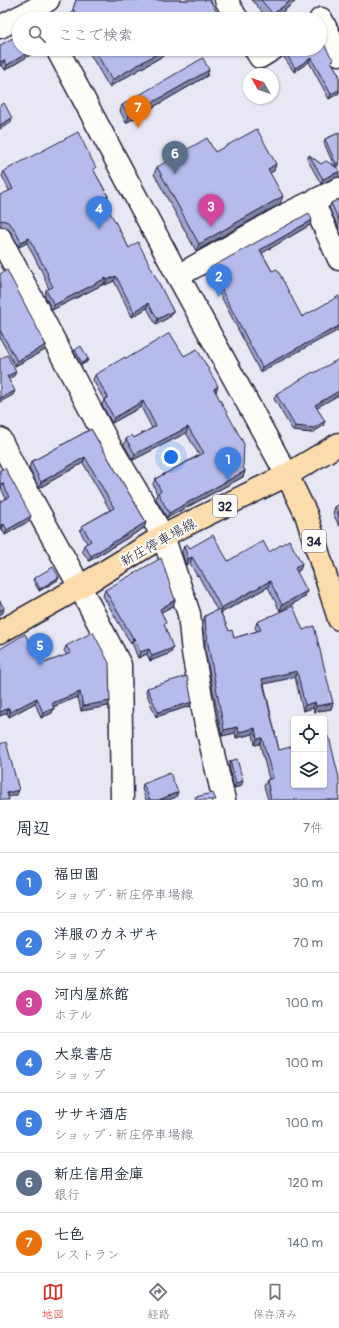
<!DOCTYPE html>
<html lang="ja">
<head>
<meta charset="utf-8">
<style>
  :root { --surface:#fff; --page:#f2f2f3; --text:#1f2937; --muted:#747a83; --line:#e0e1e3; --accent:#d93025 }
  body { margin:0; font-family:Pangolin,"Klee One",sans-serif; background:var(--page); color:var(--text) }
  .controls { position:absolute; right:12px; bottom:12px; display:grid; overflow:hidden; border-radius:4px; box-shadow:0 1px 3px #0004 }
  .controls button { width:36px; height:36px; display:grid; place-items:center; padding:0; border:0; border-bottom:1px solid var(--line); background:var(--surface); color:var(--text); font:20px sans-serif }
  .compass { position:absolute; left:243px; top:68px; width:36px; height:36px; border-radius:50%; background:var(--surface); box-shadow:0 1px 3px #0004; rotate:310deg }
  .you { position:absolute; left:171px; top:457px; width:14px; height:14px; margin:-10px; border:3px solid #fff; border-radius:50%; background:#1a73e8; box-shadow:0 0 0 6px #1a73e833 }
  .badge { display:grid; place-items:center; width:26px; height:26px; border-radius:50%; background:var(--accent); color:#fff; font-size:13px; font-weight:700 }
  .pin { position:absolute; translate:-50% -33px; filter:drop-shadow(0 1px 2px #0008) }
  .pin::after { content:''; position:absolute; top:21px; width:14px; height:12px; background:inherit; clip-path:polygon(0 0,100% 0,50% 100%) }
  .list { margin:0; padding:0; list-style:none }
  h2 { display:flex; justify-content:space-between; align-items:center; height:52px; margin:0; padding:0 16px; font-size:17px }
  h2 small { font-size:13px; font-weight:400; color:var(--muted) }
  .list li { display:grid; grid-template-columns:26px 1fr auto; gap:12px; align-items:center; box-sizing:border-box; height:60px; padding:0 16px; border-top:1px solid var(--line) }
  .list b { display:block; font-size:15px; white-space:nowrap }
  .list p { margin:0; font-size:13px; white-space:nowrap; color:var(--muted) }
  .list em { font-size:13px; font-style:normal; color:var(--muted) }
  .icon { flex:none; width:22px; height:22px; fill:none; stroke:currentColor; stroke-width:2; stroke-linecap:round; stroke-linejoin:round }
  .map { position:relative; flex:none; width:339px; height:800px; overflow:hidden }
  .search { position:absolute; background:var(--surface); box-shadow:0 1px 3px #0004; left:12px; right:12px; top:12px; height:44px; display:flex; align-items:center; gap:10px; box-sizing:border-box; padding:0 14px; border-radius:22px; color:var(--muted); font-size:15px }
  .sheet { height:472px; background:var(--surface) }
  nav { display:flex; justify-content:space-around; align-items:center; box-sizing:border-box; height:56px; border-top:1px solid var(--line); background:var(--surface); font-size:11px; color:var(--muted) }
  nav a { display:grid; justify-items:center; gap:2px }
  nav .on { color:var(--accent) }
  .map>svg:first-child { display:block }
</style>
</head>
<body>
<div class="map">
<svg width="339" height="800" viewBox="0 0 339 800">
  <rect width="100%" height="100%" fill="#e8e8f4"/>
  <filter id="ink" filterUnits="userSpaceOnUse"><feTurbulence type="fractalNoise" baseFrequency=".025" numOctaves="2"/><feDisplacementMap in="SourceGraphic" scale="8" xChannelSelector="R" yChannelSelector="G"/><feConvolveMatrix kernelMatrix="1 2 1 2 8 2 1 2 1" color-interpolation-filters="sRGB"/></filter>
  <g filter="url(#ink)">
    <g fill="none" stroke-linecap="round" stroke-linejoin="round">
      <defs>
        <g id="minor">
          <path d="M226,0L237,19"/>
          <path d="M320,20L321,19L339,54"/>
          <path d="M0,27L35,9L48,0"/>
          <path d="M57,49L178,276L287,475"/>
          <path d="M255,49L260,57L273,49"/>
          <path d="M313,202L339,259"/>
          <path d="M0,238L107,441L163,536L189,614L193,652L205,720L224,800"/>
          <path d="M178,276L287,214L339,189"/>
          <path d="M0,439L16,471L80,587L120,665L122,800"/>
        </g>
        <g id="major">
          <path d="M287,475L306,514L339,619"/>
          <path d="M0,632L80,587L163,536L287,475L339,444"/>
        </g>
      </defs>
      <!-- minor casing -->
      <use href="#minor" stroke="#22223b" stroke-width="25"/>
      <!-- major casing -->
      <use href="#major" stroke="#22223b" stroke-width="25"/>
      <!-- minor -->
      <use href="#minor" stroke="#fdfcf7" stroke-width="22"/>
      <!-- major -->
      <use href="#major" stroke="#fcdcac" stroke-width="22"/>
    </g>
    <!-- wall -->
    <g fill="#9da1cb" stroke="#22223b">
      <path d="M76,0H210L221,19H73L71,16Z"/>
      <path d="M252,0H297L274,19H268Z"/>
      <path d="M0,45L34,49L32,54L5,70L2,65L0,66Z"/>
      <path d="M87,49H175L109,87Z"/>
      <path d="M285,52L332,64L339,75V93L329,99L309,62L294,72L283,56Z"/>
      <path d="M207,76L126,123L120,111L122,105Z"/>
      <path d="M339,133L336,167L334,178L321,184L307,159L309,155L321,164L334,166L324,143L325,139Z"/>
      <path d="M215,152L274,171L270,173L280,204L196,251L154,174L157,167Z"/>
      <path d="M4,171H94L108,196L106,201L104,202L129,248L173,311L171,316L156,325L147,308L132,317L114,281L105,285L104,284L52,310L45,296L46,290L49,289L45,280V278L27,243L19,247L11,232L6,227L0,226L9,190L2,176Z"/>
      <path d="M339,199V229L329,208L331,203Z"/>
      <path d="M310,225L262,253L272,271L302,317L260,372L209,273L210,268Z"/>
      <path d="M0,274L46,345L45,350L15,366L0,338Z"/>
      <path d="M75,350L87,362L81,365L74,352Z"/>
      <path d="M184,356L216,392L243,467L245,471L243,477L167,518L156,499L157,494L153,484L155,479L199,455L186,433L133,460L124,445L126,439L134,438L152,428L141,407L112,423L102,405L104,400L93,380L95,375L126,359Z"/>
      <path d="M314,373L317,408L323,426L312,433L293,431L274,399L276,394Z"/>
      <path d="M91,429L146,522L144,528L89,561L82,551L84,545L87,543L80,531L82,526L110,510L83,463L39,488L29,468L31,462Z"/>
      <path d="M0,470L29,521L5,535L2,529L0,530V502L6,499L1,488Z"/>
      <path d="M339,505V526L333,513L335,507Z"/>
      <path d="M184,546L228,561L269,552L302,564L300,570L297,572L305,597L280,611L268,587L221,613L229,631L234,638L257,631L255,628L257,622L333,703L331,709L314,712L313,708L303,711L295,677L264,684L279,750L339,800H268L264,786L267,780L269,779L260,744L255,745L253,734L236,738L235,733L222,736L205,650V641L204,638L202,622L205,616L217,610L198,575L197,576L190,563L186,565L182,552Z"/>
      <path d="M59,577L58,580L39,591L33,580L34,578Z"/>
      <path d="M105,590L175,600L173,606L161,612L171,653L150,661L147,654L138,658L132,643L131,644L103,596Z"/>
      <path d="M66,646L110,701L108,706L81,711L78,697L53,707L54,708L52,713L41,718L35,703L9,717L7,713L0,716V649L42,664L67,655L64,651Z"/>
      <path d="M147,688L192,702L190,706L156,717L146,692Z"/>
      <path d="M230,761L241,786L234,788L229,765Z"/>
      <path d="M143,784L178,792L176,797L169,800H146L142,789Z"/>
    </g>
    <!-- shaded-wall -->
    <g fill="#8083a5" stroke="#22223b">
      <path d="M291,0H297L274,19H271L273,14Z"/>
      <path d="M34,49L32,54L5,70L7,65Z"/>
      <path d="M165,49H175L109,87L112,80Z"/>
      <path d="M311,58L309,62L294,72L295,68Z"/>
      <path d="M4,60L2,65L0,66V62Z"/>
      <path d="M209,70L207,76L126,123L129,116Z"/>
      <path d="M339,90V93L329,99L331,94Z"/>
      <path d="M12,118L11,123L0,129V125Z"/>
      <path d="M339,162V165L335,168L336,164Z"/>
      <path d="M276,164L274,171L265,176L268,169Z"/>
      <path d="M339,172V177L334,178L321,184L323,179L336,173Z"/>
      <path d="M108,196L106,201L101,204L103,199Z"/>
      <path d="M283,196L280,204L196,251L199,244Z"/>
      <path d="M312,220L310,225L259,255L260,250Z"/>
      <path d="M29,238L27,243L19,247L21,242Z"/>
      <path d="M116,276L114,281L105,285L107,280Z"/>
      <path d="M106,278L104,284L52,310L54,305Z"/>
      <path d="M148,303L147,308L132,317L134,312Z"/>
      <path d="M173,311L171,316L156,325L158,319Z"/>
      <path d="M339,326V330L260,372L262,367Z"/>
      <path d="M46,345L45,350L15,366L17,361Z"/>
      <path d="M88,359L87,362L81,365L82,363Z"/>
      <path d="M16,372L14,376L5,381L7,376Z"/>
      <path d="M218,386L216,392L214,389Z"/>
      <path d="M15,391L13,395L0,402V398Z"/>
      <path d="M339,391V395L313,410L315,405Z"/>
      <path d="M143,401L141,407L112,423L114,418Z"/>
      <path d="M325,421L323,426L312,433L293,431L295,426Z"/>
      <path d="M188,427L186,433L133,460L135,454Z"/>
      <path d="M85,457L83,463L39,488L41,482Z"/>
      <path d="M245,471L243,477L167,518L169,513Z"/>
      <path d="M3,483L1,488L0,489V484Z"/>
      <path d="M31,516L29,521L5,535L7,530Z"/>
      <path d="M146,522L144,528L89,561L91,556Z"/>
      <path d="M4,524L2,529L0,530V526Z"/>
      <path d="M192,557L190,563L186,565L188,559Z"/>
      <path d="M302,564L300,570L292,574L295,568Z"/>
      <path d="M59,577L58,580L39,591L40,589Z"/>
      <path d="M270,581L268,587L219,614L221,608Z"/>
      <path d="M307,591L305,597L280,611L282,605Z"/>
      <path d="M175,600L173,606L158,614L160,609Z"/>
      <path d="M4,608L3,613L0,615V611Z"/>
      <path d="M133,638H134L132,643L131,644Z"/>
      <path d="M173,648L171,653L150,661L152,656Z"/>
      <path d="M149,649L147,654L138,658L140,652Z"/>
      <path d="M297,671L295,677L260,685L262,679Z"/>
      <path d="M80,692L78,697L50,708L52,703Z"/>
      <path d="M37,698L35,703L9,717L10,712Z"/>
      <path d="M110,701L108,706L81,711L83,706Z"/>
      <path d="M192,702L190,706L156,717L158,712Z"/>
      <path d="M315,702L313,708L303,711L305,705Z"/>
      <path d="M333,703L331,709L314,712L316,706Z"/>
      <path d="M9,708L7,713L0,716V712Z"/>
      <path d="M54,708L52,713L41,718L43,713Z"/>
      <path d="M237,727L235,733L222,736L224,730Z"/>
      <path d="M255,728L253,734L236,738L239,732Z"/>
      <path d="M262,738L260,744L255,745L257,739Z"/>
      <path d="M243,781L241,786L234,788L236,783Z"/>
      <path d="M19,790L17,795L5,798L7,793Z"/>
      <path d="M178,792L176,797L169,800H159Z"/>
    </g>
    <!-- building -->
    <g fill="#b7bbec" stroke="#22223b">
      <path d="M76,0H210L221,19H79L73,9Z"/>
      <path d="M261,0H291L273,14Z"/>
      <path d="M320,37L330,55L334,60L331,61L339,75V90L331,94L311,58L295,68L285,52L286,49H320Z"/>
      <path d="M13,38L19,39V49H34L7,65L4,60L0,62V45Z"/>
      <path d="M94,49H165L112,80Z"/>
      <path d="M203,58L209,70L129,116L122,105Z"/>
      <path d="M4,103L12,118L0,125V105Z"/>
      <path d="M257,129L276,164L268,169L283,196L199,244L157,167L207,138L215,152Z"/>
      <path d="M78,132L96,168L93,169L108,196L103,199L129,248L138,242L173,311L158,319L148,303L134,312L116,276L107,280L106,278L54,305L46,290L53,287L47,275L48,274L29,238L21,242L13,227L8,222L2,220L0,221V195L13,189L4,171Z"/>
      <path d="M339,133V162L336,164L325,139Z"/>
      <path d="M309,155L321,164L326,161L339,169V172L336,173L323,179Z"/>
      <path d="M339,199V220L331,203Z"/>
      <path d="M309,213L312,220L260,250L272,271L277,269L302,317L339,296V326L262,367L210,268Z"/>
      <path d="M7,270L46,345L17,361L0,330V274Z"/>
      <path d="M170,333L184,356L197,349L218,386L214,389L244,444L243,467L245,471L169,513L158,493L161,491L155,479L204,453L188,427L135,454L126,439L132,435L134,438L156,426L143,401L114,418L104,400L108,397L95,375L125,357L126,359Z"/>
      <path d="M81,346L88,359L82,363L75,350Z"/>
      <path d="M7,355L16,372L7,376L15,391L0,398V359Z"/>
      <path d="M339,359V391L315,405L325,421L314,428L295,426L276,394L313,372L314,373Z"/>
      <path d="M91,429L146,522L91,556L84,545L91,541L82,526L114,508L85,457L41,482L31,462Z"/>
      <path d="M5,468L31,516L7,530L4,524L0,526V502L9,497L3,483L0,484V470Z"/>
      <path d="M339,505V516L335,507Z"/>
      <path d="M213,535L228,561L263,541L269,552L289,540L302,564L295,568L307,591L282,605L270,581L221,608L201,570H200L192,557L188,559L184,546L187,544L190,548Z"/>
      <path d="M161,558L175,600L160,609L166,623L164,624L173,648L152,656L149,649L140,652L134,638H133L105,590Z"/>
      <path d="M53,567L59,577L40,589L34,578Z"/>
      <path d="M0,601L4,608L0,611Z"/>
      <path d="M293,606L303,630L314,626L333,703L316,706L315,702L305,705L297,671L262,679L279,750L294,746V785H324V738L329,737L339,778V800H271L267,780L273,778L262,738L257,739L255,728L239,732L237,727L224,730L208,644L207,636H208L206,633L205,616L219,609L229,631L232,630L234,638L261,630L257,622Z"/>
      <path d="M93,632L109,663L110,701L83,706L80,692L52,703L54,708L43,713L37,698L10,712L9,708L0,712V649L25,634L42,664L71,653L66,646Z"/>
      <path d="M187,676L192,702L158,712L147,688Z"/>
      <path d="M6,742L19,790L7,793L9,800H0V744Z"/>
      <path d="M237,759L243,781L236,783L230,761Z"/>
      <path d="M170,773L178,792L159,800H150L143,784Z"/>
      <path d="M213,793L216,800H196L195,797Z"/>
    </g>
  </g>
  <g text-anchor="middle" stroke-width="4" stroke-linejoin="round" paint-order="stroke">
    <!-- shield labels -->
    <g fill="#fdfcf7" stroke="#646373" stroke-width="1">
      <rect x="213" y="495" width="24" height="22" rx="3"/>
      <rect x="302" y="530" width="24" height="22" rx="3"/>
    </g>
    <g font-size="13" font-weight="bold" fill="#22223b">
      <text x="225" y="511">32</text>
      <text x="314" y="546">34</text>
    </g>
    <!-- street labels -->
    <g font-size="14" fill="#22223b" stroke="#fdfcf7">
      <text transform="translate(158 542) rotate(-29)" y="5">新庄停車場線</text>
    </g>
  </g>
</svg>
<div class="controls">
<button><svg class="icon" aria-label="locate" viewBox="0 0 24 24"><circle cx="12" cy="12" r="6"/><path d="M12 2v4M12 18v4M2 12h4M18 12h4"/></svg></button>
<button><svg class="icon" aria-label="layers" viewBox="0 0 24 24"><path d="M12 4l9 5-9 5-9-5zM3 14l9 5 9-5"/></svg></button>
</div>
<svg class="compass" viewBox="-18 -18 36 36"><path d="M0-13l5 13h-10z" fill="#e53935"/><path d="M0 13l5-13h-10z" fill="#747a83"/></svg>
<div class="you"></div>
<div class="pin badge" style="left:228px;top:480px;background:#3f7fe0">1</div>
<div class="pin badge" style="left:219px;top:297px;background:#3f7fe0">2</div>
<div class="pin badge" style="left:211px;top:227px;background:#d1479c">3</div>
<div class="pin badge" style="left:99px;top:229px;background:#3f7fe0">4</div>
<div class="pin badge" style="left:40px;top:666px;background:#3f7fe0">5</div>
<div class="pin badge" style="left:175px;top:174px;background:#5c6f8a">6</div>
<div class="pin badge" style="left:138px;top:128px;background:#e8710a">7</div>
<div class="search"><svg class="icon" aria-label="search" viewBox="0 0 24 24"><circle cx="10" cy="10" r="6"/><path d="M15 15l6 6"/></svg>ここで検索</div>
</div>
<section class="sheet">
<h2>周辺<small>7件</small></h2>
<ul class="list">
<li><span class="badge" style="background:#3f7fe0">1</span><div><b>福田園</b><p>ショップ · 新庄停車場線</p></div><em>30 m</em></li>
<li><span class="badge" style="background:#3f7fe0">2</span><div><b>洋服のカネザキ</b><p>ショップ</p></div><em>70 m</em></li>
<li><span class="badge" style="background:#d1479c">3</span><div><b>河内屋旅館</b><p>ホテル</p></div><em>100 m</em></li>
<li><span class="badge" style="background:#3f7fe0">4</span><div><b>大泉書店</b><p>ショップ</p></div><em>100 m</em></li>
<li><span class="badge" style="background:#3f7fe0">5</span><div><b>ササキ酒店</b><p>ショップ · 新庄停車場線</p></div><em>100 m</em></li>
<li><span class="badge" style="background:#5c6f8a">6</span><div><b>新庄信用金庫</b><p>銀行</p></div><em>120 m</em></li>
<li><span class="badge" style="background:#e8710a">7</span><div><b>七色</b><p>レストラン</p></div><em>140 m</em></li>
</ul>
</section>
<nav>
<a class="on"><svg class="icon" aria-label="map" viewBox="0 0 24 24"><path d="M3 6l6-2 6 2 6-2v14l-6 2-6-2-6 2zM9 4v14M15 6v14"/></svg>地図</a>
<a><svg class="icon" aria-label="directions" viewBox="0 0 24 24"><path d="M12 3l9 9-9 9-9-9zM9 14v-3h6M13 9l2 2-2 2"/></svg>経路</a>
<a><svg class="icon" aria-label="saved" viewBox="0 0 24 24"><path d="M7 4h10v16l-5-4-5 4z"/></svg>保存済み</a>
</nav>
</body>
</html>
